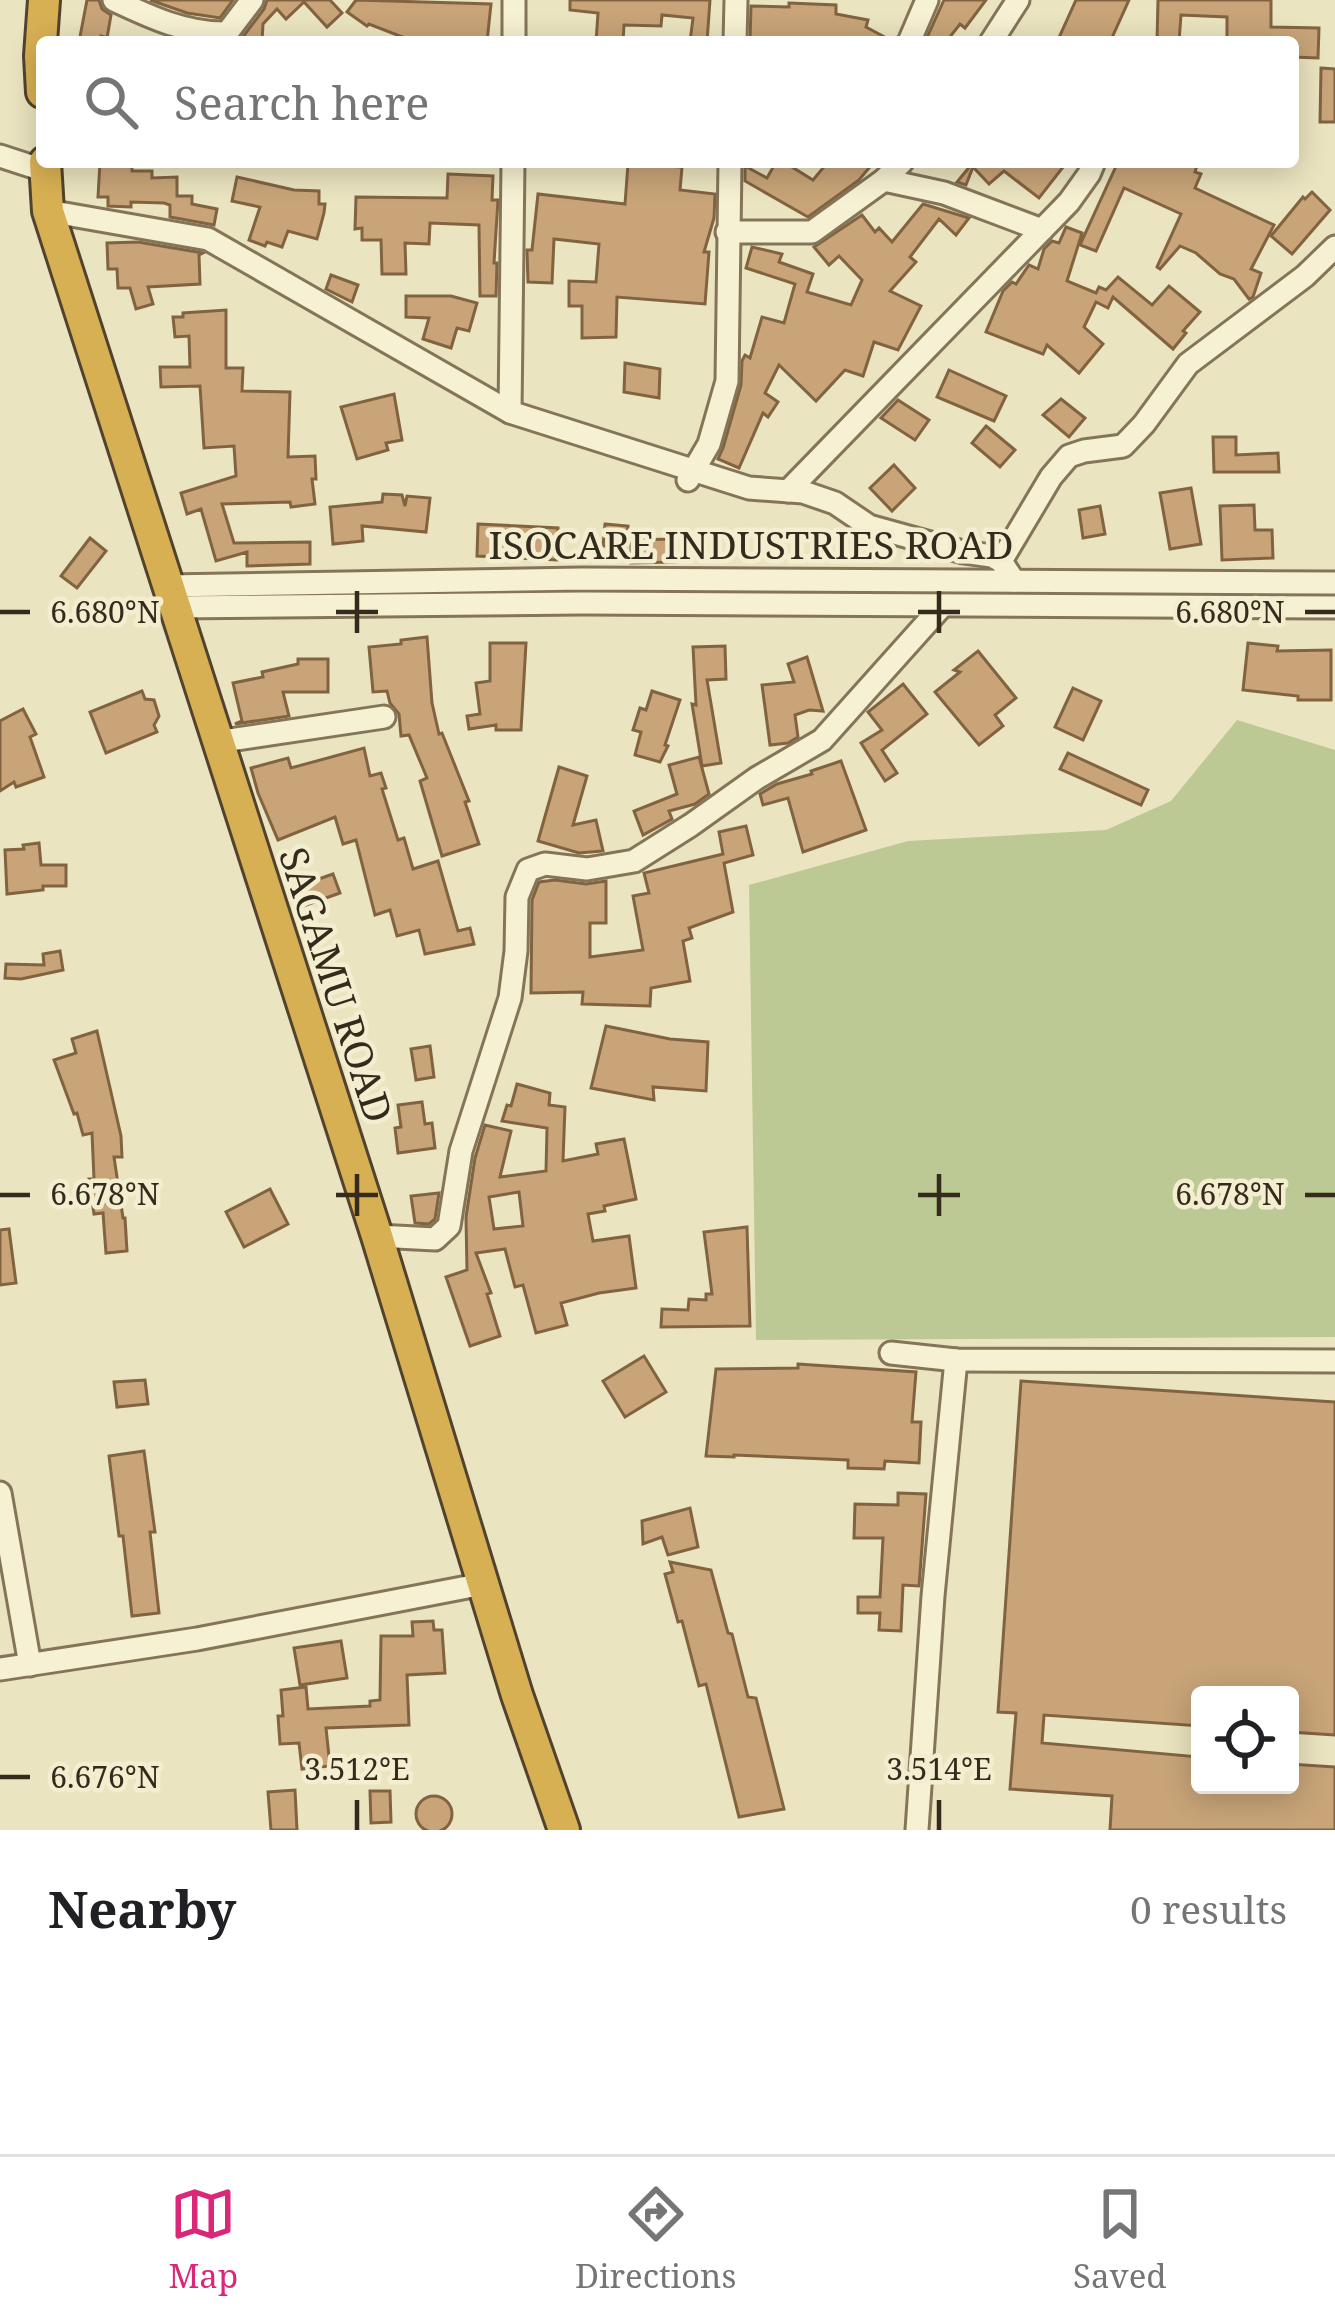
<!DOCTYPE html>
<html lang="en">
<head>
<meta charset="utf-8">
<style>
  :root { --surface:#fff; --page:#f2f2f2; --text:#202124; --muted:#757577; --line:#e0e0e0; --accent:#db2777 }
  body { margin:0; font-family:"Noto Serif",serif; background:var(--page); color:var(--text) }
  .controls { position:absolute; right:36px; bottom:36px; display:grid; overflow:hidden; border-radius:12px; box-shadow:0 6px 30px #0003 }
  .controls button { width:108px; height:108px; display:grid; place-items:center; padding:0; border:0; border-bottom:3px solid var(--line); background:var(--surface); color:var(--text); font:60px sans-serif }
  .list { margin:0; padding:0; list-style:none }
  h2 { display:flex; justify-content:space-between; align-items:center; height:156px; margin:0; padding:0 48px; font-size:51px }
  h2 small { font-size:39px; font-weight:400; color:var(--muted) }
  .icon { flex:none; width:66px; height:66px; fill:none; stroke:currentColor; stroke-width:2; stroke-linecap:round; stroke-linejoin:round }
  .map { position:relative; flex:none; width:1335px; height:1830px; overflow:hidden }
  .search { position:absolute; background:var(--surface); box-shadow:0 6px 30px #0003; left:36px; right:36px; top:36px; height:132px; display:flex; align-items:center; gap:30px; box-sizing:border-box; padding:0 42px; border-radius:12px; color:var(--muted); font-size:45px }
  .sheet { height:324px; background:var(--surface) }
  nav { display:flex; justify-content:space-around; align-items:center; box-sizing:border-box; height:168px; border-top:3px solid var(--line); background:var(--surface); font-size:33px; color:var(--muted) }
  nav a { display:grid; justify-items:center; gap:6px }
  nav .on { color:var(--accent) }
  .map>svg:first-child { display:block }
</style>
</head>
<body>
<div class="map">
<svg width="1335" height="1830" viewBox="0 0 1335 1830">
  <rect width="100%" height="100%" fill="#ebe4c0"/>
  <!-- green -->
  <path fill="#bcc995" d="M1237,720L1335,750V1337L756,1340L749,885L908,841L1106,830L1171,801Z"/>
  <!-- building -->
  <g fill="#c8a478" stroke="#826340" stroke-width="3" fill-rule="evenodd">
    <path d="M87,0H99L102,9L111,15L107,38L101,36L100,42H79Z"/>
    <path d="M150,0H233L220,18L187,13Z"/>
    <path d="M267,0H330L342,13L327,27L304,2L286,19L277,9L263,24L262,42H239L264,9Z"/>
    <path d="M356,0L491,4L487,42H405V38L369,24L367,26L347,12Z"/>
    <path d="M570,0H710L707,42H690L693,18L662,15L661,26L624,25L623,42H596L598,13L570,10Z"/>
    <path d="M944,0H986L965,28L960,24L946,42H925Z"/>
    <path d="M1076,0H1129L1110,42H1057Z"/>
    <path d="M1158,0H1271V27L1319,28L1318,58L1293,57V42H1227V17L1181,15L1179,42H1157Z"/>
    <path d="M789,3L836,5V14L868,20L866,27L894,42H750L751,6L789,7Z"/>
    <path d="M1321,68L1335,69V122H1320Z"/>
    <path d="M100,162H132V171H152V178L177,177V196H192V204L217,209L214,225L170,217V205L164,203L131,202V207L108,206V197H98Z"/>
    <path d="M776,162H784L813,180L828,162H874L859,180L808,217L745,181V166L767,178Z"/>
    <path d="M968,162H1067L1039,198L1004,171L989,184L973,167L966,185L957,182L971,165Z"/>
    <path d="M1118,162H1198L1195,172L1201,174L1195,188L1274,225L1251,269L1261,273L1253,297L1249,299L1234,279L1220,274L1196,253L1180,246L1160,269L1157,267L1181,214L1124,188L1096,251L1080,245Z"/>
    <path d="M628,164L682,167L680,190L715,194L714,218L704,252H709L705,304L617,297L616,337L582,338V306H569V281L596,282L599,244L554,239L552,283L528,282L527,250H532L538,194L625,204Z"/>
    <path d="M448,174L493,176L492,200H498L494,263H497L496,296H480L479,225L430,223L429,244L405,243L406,274H382L381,240H362V228L355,229L356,197L447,198Z"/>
    <path d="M237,177L294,190L319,191V204H325L324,213L317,239L288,231L282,247L267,242L265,246L249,240L260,207L232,201Z"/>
    <path d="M1312,192L1330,210L1292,254L1271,236L1303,197L1305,199Z"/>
    <path d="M923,204L969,218L956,235L939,219L910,257L916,262L890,291L921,306L898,350L874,342L863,376L845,370L816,401L779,365L765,393L778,402L768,417L763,413L739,468L718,459L723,448L741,385L742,361L745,355L750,358L762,317L784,323L795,284L746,268L752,247L782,254L779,262L813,274L807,292L851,305L862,280L839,256L829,265L814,247L862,215L875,232L879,228L892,242Z"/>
    <path d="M1066,227L1082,233L1067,281L1096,293L1099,287L1106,290L1118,277L1152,305L1169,286L1200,312L1183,331L1186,333L1173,349L1113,297L1108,308L1096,302L1084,327L1103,344L1079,373L1047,345L1043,354L986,332L1003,291L1012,282L1016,284L1029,265L1038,269L1044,249L1052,241L1059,243Z"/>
    <path d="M138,242L203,253L199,255L200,284L148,287L153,304L136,309L130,288H118L117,269H108L107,243Z"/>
    <path d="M331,275L358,285L352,302L326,289Z"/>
    <path d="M406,296H451L477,303L469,331L457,328L451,348L423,339L429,318L406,317Z"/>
    <path d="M226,310V368H243L242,391L290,392L288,457L315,456L316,479H312L315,504L291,507L290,502L222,504L234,543L310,542V564L247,566V552L216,561L201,509L187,514L181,493L236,476L234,446L204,448L200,386L161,387L160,367H190L189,336L175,337L173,317H183V313Z"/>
    <path d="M625,363L660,369L659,398L624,392Z"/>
    <path d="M949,370L1006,396L994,421L937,397Z"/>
    <path d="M394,394L402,440L386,443L388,450L357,459L341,407Z"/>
    <path d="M1061,399L1085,418L1069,437L1043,415Z"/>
    <path d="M898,400L929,420L915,440L881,418Z"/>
    <path d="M986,426L1015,450L1000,467L972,443Z"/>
    <path d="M1213,437H1236V455L1278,453L1279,472H1214Z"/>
    <path d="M894,465L915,488L892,511L870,488Z"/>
    <path d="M1191,488L1201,544L1170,549L1160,493Z"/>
    <path d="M383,494L402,495L405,506L407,496L430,498L426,532L362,526L363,541L333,544L330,507L382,502Z"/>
    <path d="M1254,505L1255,530H1272L1273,558L1222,560L1220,506Z"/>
    <path d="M1100,506L1105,534L1083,538L1079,510Z"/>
    <path d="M478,524L558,528L557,560L477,556Z"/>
    <path d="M605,524L628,526L626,548L603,546Z"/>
    <path d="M90,538L106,551L77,588L61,576Z"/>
    <path d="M674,539L675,562L631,563V540Z"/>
    <path d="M427,637L432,703L439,734L442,733L469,801L465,802L479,844L442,856L420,781L427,778L409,735L401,736L399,714L390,703L387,691L373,692L369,647L401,644V640Z"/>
    <path d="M490,643H526L521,730H496V725L469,729L467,716L480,714L476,683L490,681Z"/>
    <path d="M1248,643L1278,646L1277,651L1331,650V700H1298V696L1243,690Z"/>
    <path d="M725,646L726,679L707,680L721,763L702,766L692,704L696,705L693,647Z"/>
    <path d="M978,651L1016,698L995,715L1003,726L979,745L935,692L960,672L954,670Z"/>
    <path d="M807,657L823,711L809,710L795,715L798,737L788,743L770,745L762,685L794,682L788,664Z"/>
    <path d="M298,659H328V692H283L289,716L235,724L242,721L233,683L263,677L262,672L298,664Z"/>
    <path d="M903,684L927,714L882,750L897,773L885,781L861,743L882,730L868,712Z"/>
    <path d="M1073,688L1101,701L1083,740L1055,727Z"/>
    <path d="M142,691L145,699L154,700L159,716L154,725L157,732L106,753L90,712Z"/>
    <path d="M652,691L680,700L665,745L668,746L660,762L635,755L641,732L633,730L640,708L646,710Z"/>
    <path d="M23,709L36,734L30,737L44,777L16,787L14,782L0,791V721Z"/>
    <path d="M364,748L370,776L381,773L386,788L382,789L398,840L404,838L413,869L438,861L458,931L470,928L474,944L425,954L419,930L397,936L390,910L375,915L356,840L343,844L335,817L278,840L258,793L251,768L288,758L291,768Z"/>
    <path d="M1068,753L1148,790L1141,805L1060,769Z"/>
    <path d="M699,757L709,794L695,804L669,811L672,819L643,835L634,811L677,794L669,765Z"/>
    <path d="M841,761L866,830L803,852L788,798L763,805L760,794L777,784L812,774L811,771Z"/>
    <path d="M559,767L587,776L573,825L596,820L603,851L579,853L538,841Z"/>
    <path d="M746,826L753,855L724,863L733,912L689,928L692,938L683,941L690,981L651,988L650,1006L582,1004L583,992L531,993L532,900L539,882L555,880L586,884L606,881V923H590V957L643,950L633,896L649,893L644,873L723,854L719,832Z"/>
    <path d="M39,843L41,865H66V886H43V890L7,894L5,850L24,849L23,845Z"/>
    <path d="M333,874L340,893L303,906L296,887Z"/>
    <path d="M60,951L63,970L21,979L5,978L6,964L44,965L43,954Z"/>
    <path d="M606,1026L670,1039L708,1042L706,1091L653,1087L654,1100L591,1088Z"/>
    <path d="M97,1031L121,1136L122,1157H114L123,1218H125L127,1251L106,1253L103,1213L94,1214L89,1179H94L92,1133L83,1135L77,1113L74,1114L54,1060L76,1053L72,1039Z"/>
    <path d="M430,1046L434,1077L416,1080L411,1049Z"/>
    <path d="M517,1084L550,1093L549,1105L565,1107L563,1161L598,1154L596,1144L624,1139L636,1199L604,1206L605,1211L588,1214L593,1241L629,1236L636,1288L599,1293L561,1303L567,1325L536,1333L523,1285L515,1287L505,1249L476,1253L491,1293L487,1294L500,1336L470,1346L446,1277L467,1270L466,1217L475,1158L485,1125L511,1131L500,1177L546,1171L547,1128L502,1121L507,1105L511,1106ZM519,1192L523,1226L494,1229L489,1197Z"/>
    <path d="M422,1102L425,1124L432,1123L435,1148L398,1153L395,1128L401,1127L398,1105Z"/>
    <path d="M270,1189L288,1224L244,1247L226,1212Z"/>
    <path d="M439,1193L435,1219L429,1224L415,1223L411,1196Z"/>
    <path d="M747,1227L750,1326L661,1327L662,1309L688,1310L689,1299L706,1300V1294H712L704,1232Z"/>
    <path d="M9,1229L16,1283L0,1285V1230Z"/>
    <path d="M644,1356L666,1392L625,1417L603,1381Z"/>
    <path d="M798,1364L916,1372L912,1422H921L919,1463L885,1461L884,1469L848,1468V1460L734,1455V1457L706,1456L716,1369L798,1368Z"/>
    <path d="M145,1380L148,1404L117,1407L114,1382Z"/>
    <path d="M1021,1381L1335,1402V1735L1290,1732V1695H1200V1726L1044,1715L1042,1743L1200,1757V1785H1290V1764L1335,1767V1830H1110L1112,1796L1010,1789L1016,1713L998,1712Z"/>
    <path d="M144,1451L155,1532H150L159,1613L132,1616L123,1536H119L109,1456Z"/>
    <path d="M898,1493L926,1494L919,1586L903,1585L901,1631L879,1630L880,1613H858V1597H880L883,1538H854L855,1504L898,1505Z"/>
    <path d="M690,1508L698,1547L668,1555L662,1537L643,1544L642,1521Z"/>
    <path d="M670,1562L711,1570L728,1633L732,1634L748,1697L756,1698L784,1809L739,1817L706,1684L699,1686L682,1621L678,1622L665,1574L673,1572Z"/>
    <path d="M433,1621L434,1630H442L445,1673L407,1675L409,1725L326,1728L330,1766L302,1769L299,1743L280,1744L278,1716H283L281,1690L306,1687L308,1709L370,1706V1701L380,1700L381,1636H413L412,1622Z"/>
    <path d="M341,1641L347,1678L300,1685L294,1648Z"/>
    <path d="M295,1790L297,1830H271L268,1792Z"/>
    <path d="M370,1791H390L391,1822L371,1823Z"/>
    <circle cx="434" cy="1814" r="18"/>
  </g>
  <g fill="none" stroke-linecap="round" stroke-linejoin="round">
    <defs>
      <g id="minor">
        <path d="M114,0C150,17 186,34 227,33L252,0"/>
        <path d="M514,42V0"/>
        <path d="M735,42L736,0"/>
        <path d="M909,42L927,0"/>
        <path d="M991,42L1018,0"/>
        <path d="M0,156L46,171"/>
        <path d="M884,180L944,193L1042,230"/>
        <path d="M48,211L208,239L510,412L749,488L803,492L835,503L869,526L963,552L992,556L1001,561L1014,581"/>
        <path d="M727,232H812L884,180L902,162"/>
        <path d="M510,412L513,162"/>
        <path d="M688,480L709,444L727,381L730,162"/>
        <path d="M788,491L1069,202L1089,174L1094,162"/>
        <path d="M1001,561L1051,477L1069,456L1084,451L1123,446L1144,424L1188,364L1305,276L1335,247"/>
        <path d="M167,586L582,579L1335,583"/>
        <path d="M174,607L583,603L1335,607"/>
        <path d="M216,742L384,717"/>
        <path d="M377,1236L435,1239L449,1226L461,1151L510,998L516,951L517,897L528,870L545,864L587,869L634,861L691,825L757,778L822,740L942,606"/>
        <path d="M891,1353L956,1360L1335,1361"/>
        <path d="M0,1493L30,1665"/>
        <path d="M0,1669L197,1639L483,1584"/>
        <path d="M917,1830L933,1596L956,1360"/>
      </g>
      <g id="highway">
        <path d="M42,92L40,56L44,0"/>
        <path d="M45,162L48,211L377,1236L517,1695L564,1830"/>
      </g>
    </defs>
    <!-- minor casing -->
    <use href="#minor" stroke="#847559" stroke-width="27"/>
    <!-- highway casing -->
    <use href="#highway" stroke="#51432e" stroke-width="36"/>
    <!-- minor -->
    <use href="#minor" stroke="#f7f1d3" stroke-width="21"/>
    <!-- highway -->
    <use href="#highway" stroke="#d8b054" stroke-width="30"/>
  </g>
  <!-- ticks -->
  <path fill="none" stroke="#342b1d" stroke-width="4.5" d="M357,591V633M939,591V633M0,612H30M336,612H378M918,612H960M1305,612H1335M357,1174V1216M939,1174V1216M0,1195H30M336,1195H378M918,1195H960M1305,1195H1335M0,1777H30M357,1800V1830M939,1800V1830"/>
  <g text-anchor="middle" stroke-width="9" stroke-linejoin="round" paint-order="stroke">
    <!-- street labels -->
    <g font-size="39" fill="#342b1d" stroke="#f3eed0">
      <text x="751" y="559">ISOCARE INDUSTRIES ROAD</text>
      <text transform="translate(336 985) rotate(72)" y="14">SAGAMU ROAD</text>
    </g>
  </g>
  <g font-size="30" text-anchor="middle" fill="#342b1d" stroke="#f3eed0" stroke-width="9" stroke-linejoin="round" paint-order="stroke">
    <text x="105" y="623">6.680°N</text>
    <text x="1230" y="623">6.680°N</text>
    <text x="105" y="1205">6.678°N</text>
    <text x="1230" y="1205">6.678°N</text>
    <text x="357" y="1780">3.512°E</text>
    <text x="939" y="1780">3.514°E</text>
    <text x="105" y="1788">6.676°N</text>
  </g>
</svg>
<div class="controls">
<button><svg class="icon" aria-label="locate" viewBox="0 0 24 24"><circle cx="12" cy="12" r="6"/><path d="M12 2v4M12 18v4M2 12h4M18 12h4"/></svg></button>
</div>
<div class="search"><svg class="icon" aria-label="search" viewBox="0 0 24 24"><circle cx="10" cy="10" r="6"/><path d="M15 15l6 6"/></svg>Search here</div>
</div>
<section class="sheet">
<h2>Nearby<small>0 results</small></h2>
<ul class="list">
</ul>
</section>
<nav>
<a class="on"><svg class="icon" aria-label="map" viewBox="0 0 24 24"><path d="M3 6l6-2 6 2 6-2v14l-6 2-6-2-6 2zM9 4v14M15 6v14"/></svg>Map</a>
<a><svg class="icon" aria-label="directions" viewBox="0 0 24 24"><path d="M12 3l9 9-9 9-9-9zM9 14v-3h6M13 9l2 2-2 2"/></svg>Directions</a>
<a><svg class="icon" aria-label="saved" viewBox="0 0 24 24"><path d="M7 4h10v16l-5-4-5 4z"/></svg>Saved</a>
</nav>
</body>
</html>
